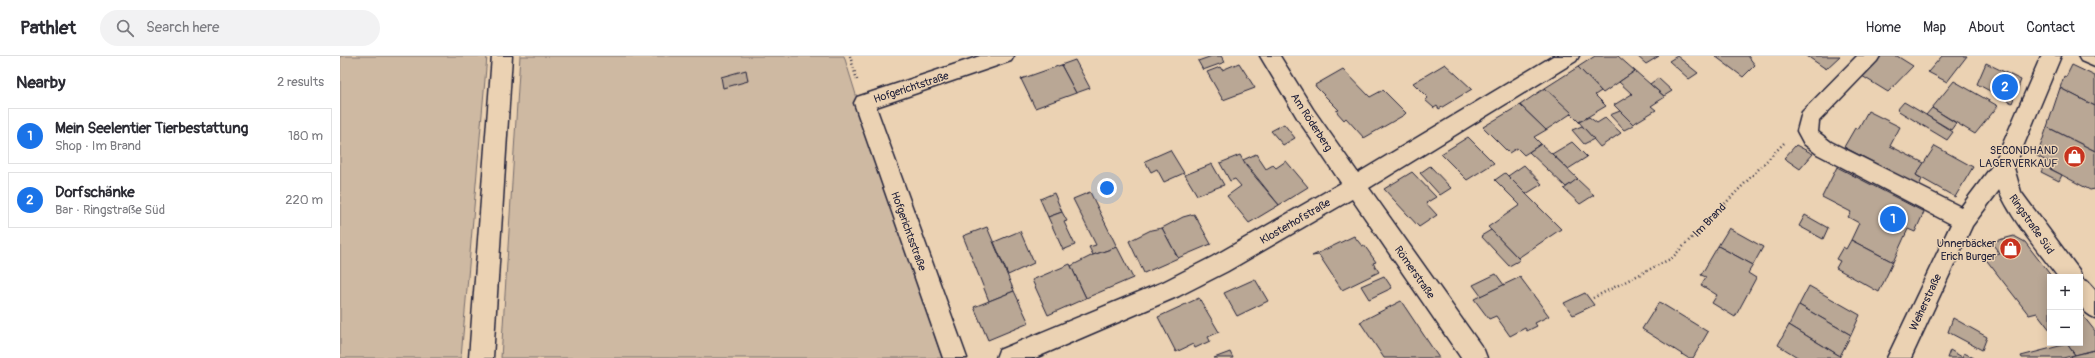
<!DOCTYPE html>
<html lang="en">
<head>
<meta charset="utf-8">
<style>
  :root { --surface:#fff; --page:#f2f2f3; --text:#2b2b33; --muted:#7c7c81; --line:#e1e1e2; --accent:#1a73e8 }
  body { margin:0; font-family:Pangolin,sans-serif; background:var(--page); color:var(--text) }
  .controls { position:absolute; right:12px; bottom:12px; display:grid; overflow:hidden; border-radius:0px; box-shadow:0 2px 10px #0003 }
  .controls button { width:36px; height:36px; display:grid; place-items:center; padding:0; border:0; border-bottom:1px solid var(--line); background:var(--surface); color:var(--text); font:20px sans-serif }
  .you { position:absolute; left:767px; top:132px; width:14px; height:14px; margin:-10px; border:3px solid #fff; border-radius:50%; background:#1a73e8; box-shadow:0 0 0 6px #1a73e833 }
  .badge { display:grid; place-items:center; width:26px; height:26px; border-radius:50%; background:var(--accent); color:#fff; font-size:13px; font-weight:700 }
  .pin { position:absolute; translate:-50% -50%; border:2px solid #fff; box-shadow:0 1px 4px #0006 }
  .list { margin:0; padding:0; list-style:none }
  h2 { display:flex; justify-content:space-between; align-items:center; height:52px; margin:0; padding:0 16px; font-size:17px }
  h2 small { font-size:13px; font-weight:400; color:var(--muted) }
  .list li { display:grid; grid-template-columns:26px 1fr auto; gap:12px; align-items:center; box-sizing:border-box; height:56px; margin:0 8px 8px; padding:0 8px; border:1px solid var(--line); border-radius:0px }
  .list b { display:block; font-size:15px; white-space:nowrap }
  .list p { margin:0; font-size:13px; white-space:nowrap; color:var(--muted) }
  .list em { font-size:13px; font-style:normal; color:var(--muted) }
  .icon { flex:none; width:22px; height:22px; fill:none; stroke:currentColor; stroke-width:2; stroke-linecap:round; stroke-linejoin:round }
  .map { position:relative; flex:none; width:1755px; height:302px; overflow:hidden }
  header { display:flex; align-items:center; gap:24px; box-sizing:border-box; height:56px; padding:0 20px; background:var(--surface); border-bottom:1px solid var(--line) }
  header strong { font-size:19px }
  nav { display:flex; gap:22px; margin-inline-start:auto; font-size:14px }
  .search { width:280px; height:36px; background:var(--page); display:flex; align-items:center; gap:10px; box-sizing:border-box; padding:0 14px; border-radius:22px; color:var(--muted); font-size:15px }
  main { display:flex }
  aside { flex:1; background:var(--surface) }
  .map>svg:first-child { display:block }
</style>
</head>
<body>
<header>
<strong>Pathlet</strong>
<div class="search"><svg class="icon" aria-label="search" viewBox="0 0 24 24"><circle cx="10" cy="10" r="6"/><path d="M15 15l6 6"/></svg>Search here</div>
<nav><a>Home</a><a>Map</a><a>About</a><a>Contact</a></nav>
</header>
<main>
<aside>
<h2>Nearby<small>2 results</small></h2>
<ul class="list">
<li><span class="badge">1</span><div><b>Mein Seelentier Tierbestattung</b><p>Shop · Im Brand</p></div><em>180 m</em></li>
<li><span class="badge">2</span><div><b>Dorfschänke</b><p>Bar · Ringstraße Süd</p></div><em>220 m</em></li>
</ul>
</aside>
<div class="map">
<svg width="1755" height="302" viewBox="0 0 1755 302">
  <rect width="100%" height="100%" fill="#ebd2b3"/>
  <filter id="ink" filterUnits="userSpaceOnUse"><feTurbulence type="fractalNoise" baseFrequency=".025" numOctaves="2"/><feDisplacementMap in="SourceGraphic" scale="8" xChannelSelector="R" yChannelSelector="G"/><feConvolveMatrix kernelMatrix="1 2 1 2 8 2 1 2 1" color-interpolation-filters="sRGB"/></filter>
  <g filter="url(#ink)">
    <!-- green -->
    <g fill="#ceb9a2" stroke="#786e6e">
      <path d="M0,0H147L121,302H0Z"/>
      <path d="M180,0H504L534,97L602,302H161Z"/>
    </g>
    <!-- building -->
    <g fill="#b9a795" stroke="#22223b">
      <path d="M872,0H881L885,6L863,14L858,5Z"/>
      <path d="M1255,0H1278L1295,15L1263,37L1238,11Z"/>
      <path d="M1297,0H1319L1306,8Z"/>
      <path d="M1337,0L1358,17L1349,23L1329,5Z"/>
      <path d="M1375,0H1408L1415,9L1403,21Z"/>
      <path d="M1467,0H1500L1486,13Z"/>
      <path d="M1541,0H1557L1573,10L1548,36L1522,20Z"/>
      <path d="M1602,0H1627L1607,26L1588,16Z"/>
      <path d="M735,4L750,32L736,37L721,9Z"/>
      <path d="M899,7L915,32L883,44L867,16L880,11L882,14Z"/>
      <path d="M1646,7L1681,24L1672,47L1637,28Z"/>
      <path d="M1105,8L1132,33L1099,53L1097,50L1094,52L1085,44L1088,42L1073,27Z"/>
      <path d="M721,9L736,37L695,52L681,23Z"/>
      <path d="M1732,9L1755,20V50L1720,32L1724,20L1726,21Z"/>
      <path d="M1238,11L1261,35L1255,39L1266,50L1239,66L1205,32Z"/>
      <path d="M1003,13L1030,41L1043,34L1066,57L1064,59L1024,82L1006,62L1004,64L996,55L999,54L976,31L975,29Z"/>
      <path d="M406,14L408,25L383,32L381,21Z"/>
      <path d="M1295,15L1325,41L1311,50L1316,54L1293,68L1274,49L1292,38L1279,26Z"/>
      <path d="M1318,22L1332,35L1324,40L1310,28Z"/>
      <path d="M1614,25L1658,50L1635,78L1592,52Z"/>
      <path d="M1205,32L1232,57L1206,74L1180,49Z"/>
      <path d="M1720,32L1755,50V95L1707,71Z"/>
      <path d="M1564,46L1586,59L1613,76L1607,84L1557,54Z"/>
      <path d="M1180,49L1206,74L1194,81L1201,88L1184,99L1177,92L1169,97L1143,71Z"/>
      <path d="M1592,52L1616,67L1611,74L1586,59Z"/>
      <path d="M1280,55L1294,69L1284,74L1270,59Z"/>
      <path d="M1528,55L1560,71L1550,90L1584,107L1576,119L1582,123L1579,130L1504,91L1515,72L1518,73Z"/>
      <path d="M1249,61L1257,67L1265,62L1281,77L1260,91L1239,66Z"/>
      <path d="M944,68L955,82L943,89L931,75Z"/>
      <path d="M1242,70L1254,83L1244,88L1232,74Z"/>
      <path d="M1707,71L1755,95V133L1750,134L1707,111L1710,107L1697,100Z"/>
      <path d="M1128,81L1154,107L1127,124L1101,98Z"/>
      <path d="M1232,86L1247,101L1228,113L1212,98Z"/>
      <path d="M1201,88L1212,98L1238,123L1226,131L1189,96Z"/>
      <path d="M1456,89L1473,98L1460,113L1444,102Z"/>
      <path d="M1595,90L1633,111L1615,141L1576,119Z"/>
      <path d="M830,94L844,117L824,126L817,113L811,116L805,105Z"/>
      <path d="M916,98L926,113L933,109L936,112L946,105L968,131L939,149L903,104Z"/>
      <path d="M900,99L906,110L939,149L909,167L887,140L901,130L895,123L890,125L880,107Z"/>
      <path d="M872,108L884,129L857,139L845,119Z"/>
      <path d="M1184,109L1202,128L1186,138L1168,120Z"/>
      <path d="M1090,110L1111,132L1100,139L1080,117Z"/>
      <path d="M1704,110L1722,119L1719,125L1701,116Z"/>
      <path d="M1497,111L1584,156L1575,176L1568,173L1553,206L1511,184L1519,167L1508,161L1511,156L1482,141Z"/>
      <path d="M1072,116L1096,141L1086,147L1097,159L1079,171L1044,133Z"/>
      <path d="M1165,117L1221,173L1178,202L1148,171L1180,149L1155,124Z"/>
      <path d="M1237,123L1254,139L1240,148L1224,133Z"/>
      <path d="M750,136L777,191L753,199L749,191L756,189L733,143Z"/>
      <path d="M714,137L722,156L708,161L700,143Z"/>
      <path d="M722,156L727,165L724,166L735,189L723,194L708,161Z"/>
      <path d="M854,158L871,188L838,202L822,172L843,161Z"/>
      <path d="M1465,159L1488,172L1483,183L1459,170Z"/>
      <path d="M647,171L674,235L649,245L623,180Z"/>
      <path d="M822,172L838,202L804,217L789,185L811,174Z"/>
      <path d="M1389,172L1423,191L1413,209L1378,190Z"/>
      <path d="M1151,174L1178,202L1180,204L1169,210L1141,180Z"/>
      <path d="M680,175L694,207L668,219L654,186Z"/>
      <path d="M1014,180L1022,190L1024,189L1036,206L1033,207L1039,216L1002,234L979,199L972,200Z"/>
      <path d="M1674,180L1685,186L1712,221H1710V274L1697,257L1689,259L1644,201L1660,198L1651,186Z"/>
      <path d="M1511,184L1553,206L1539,236L1496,212L1500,205L1496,203L1503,191L1506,193Z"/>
      <path d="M1378,190L1413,209L1408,217L1416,222L1395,261L1372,247L1377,239L1361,229L1366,221L1361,219Z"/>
      <path d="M777,191L793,222L746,242L731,210L753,199Z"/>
      <path d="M730,208L746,242L708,259L692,224Z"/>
      <path d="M1156,218L1164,229L1141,240L1133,229Z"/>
      <path d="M1044,220L1052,232L1029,243L1021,230Z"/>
      <path d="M1180,221L1209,260L1195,267L1197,270L1187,275L1185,272L1170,280L1156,260L1149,263L1134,243Z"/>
      <path d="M915,223L928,245L897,260L884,237Z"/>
      <path d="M1469,230L1520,259L1511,279L1459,249Z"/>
      <path d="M674,235L689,267L648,284L634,251Z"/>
      <path d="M1245,237L1254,249L1233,259L1224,247Z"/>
      <path d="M859,242L879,276L868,281L870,285L855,292L853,288L836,296L818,261Z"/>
      <path d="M1061,245L1099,302H1044L1020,266Z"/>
      <path d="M1319,246L1368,276L1353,302H1348L1302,273Z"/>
      <path d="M1459,249L1511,279L1500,300L1449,269Z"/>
      <path d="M1740,256L1755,275V294L1735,299L1727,288L1722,289L1720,287H1740Z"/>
      <path d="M1613,262L1647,281L1642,294L1608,276Z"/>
      <path d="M1449,269L1500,300L1499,302H1459L1438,289Z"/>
      <path d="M1727,288L1735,299L1723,302H1682L1681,300Z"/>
      <path d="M1610,294L1622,301L1624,297L1634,302H1607Z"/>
      <path d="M1755,294V302H1732L1731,300Z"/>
      <path d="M890,296L893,302H874Z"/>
    </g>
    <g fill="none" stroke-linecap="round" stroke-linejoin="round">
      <defs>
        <g id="minor">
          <path d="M640,0H674L671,5L536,51L627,302H603L514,47L517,41Z"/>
          <path d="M920,0H940L973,53L1018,117L1213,0H1239L1236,5L1029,132L1144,294L1147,302H1121L1012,143L888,215L839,240L695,302H656L659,294L823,226L872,201L1001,127L959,65Z"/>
          <path d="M1517,0H1540L1537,5L1479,65L1478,76L1491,86L1621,151L1655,106L1701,0H1721L1672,117L1632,170L1571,302H1547L1611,168L1477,98L1464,88L1457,75L1462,56Z"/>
          <path d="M1738,0H1755V11L1741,5Z"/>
        </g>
        <path id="tertiary" d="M1664,102L1672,105L1681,136L1739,214L1742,221L1741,223L1748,226L1755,234V262C1735,254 1740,239 1740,221H1718C1701,198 1643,132 1656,105Z"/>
        <path id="secondary" d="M152,0H172L153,302H129Z"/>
      </defs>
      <!-- minor casing -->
      <use href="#minor" stroke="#22223b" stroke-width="3"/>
      <!-- tertiary casing -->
      <use href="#tertiary" stroke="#22223b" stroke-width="3"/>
      <!-- secondary casing -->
      <use href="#secondary" stroke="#22223b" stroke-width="3"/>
      <!-- path -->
      <g stroke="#22223b" stroke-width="2.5" stroke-dasharray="1 3" stroke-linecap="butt">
        <path d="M510,0L517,24"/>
        <path d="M1253,242L1332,202L1445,86"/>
      </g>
      <!-- minor -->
      <use href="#minor" fill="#ebd2b3" fill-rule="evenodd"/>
      <!-- tertiary -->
      <use href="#tertiary" fill="#ebd2b3" fill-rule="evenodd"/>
      <!-- secondary -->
      <use href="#secondary" fill="#ebd2b3" fill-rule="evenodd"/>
    </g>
  </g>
  <!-- icons -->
  <defs>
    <symbol id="shop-disc" viewBox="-11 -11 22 22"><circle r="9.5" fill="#c8321e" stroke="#ebd2b3"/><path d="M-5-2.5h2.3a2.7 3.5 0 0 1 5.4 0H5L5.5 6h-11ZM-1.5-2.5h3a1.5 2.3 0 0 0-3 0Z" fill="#fff"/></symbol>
  </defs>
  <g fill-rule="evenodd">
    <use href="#shop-disc" x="1722" y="88" width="25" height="25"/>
    <use href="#shop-disc" x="1658" y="180" width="25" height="25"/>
  </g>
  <g text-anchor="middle" stroke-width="3" stroke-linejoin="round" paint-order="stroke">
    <!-- street labels -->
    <g font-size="11" fill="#22223b" stroke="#ebd2b3">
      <text transform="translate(571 31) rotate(-18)" y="4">Hofgerichtstraße</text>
      <text transform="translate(972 66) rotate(57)" y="4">Am Röderberg</text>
      <text transform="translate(1369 164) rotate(-46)" y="4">Im Brand</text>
      <text transform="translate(955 165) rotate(-30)" y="4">Klosterhofstraße</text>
      <text transform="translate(1692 168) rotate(55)" y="4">Ringstraße Süd</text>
      <text transform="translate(569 175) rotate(70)" y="4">Hofgerichtsstraße</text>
      <text transform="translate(1075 216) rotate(55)" y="4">Römerstraße</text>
      <text transform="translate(1585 246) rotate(-65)" y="4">Weiherstraße</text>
    </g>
    <!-- poi labels -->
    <g font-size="11" fill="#22223b" stroke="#ebd2b3" text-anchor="end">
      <text x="1718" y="98">SECONDHAND<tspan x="1718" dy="13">LAGERVERKAUF</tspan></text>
      <text x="1656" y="191">Unnerbäcker<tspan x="1656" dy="13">Erich Burger</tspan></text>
    </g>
  </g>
</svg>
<div class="controls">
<button>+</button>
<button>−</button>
</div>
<div class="you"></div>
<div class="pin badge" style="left:1553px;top:163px">1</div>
<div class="pin badge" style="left:1665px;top:31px">2</div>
</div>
</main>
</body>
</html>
